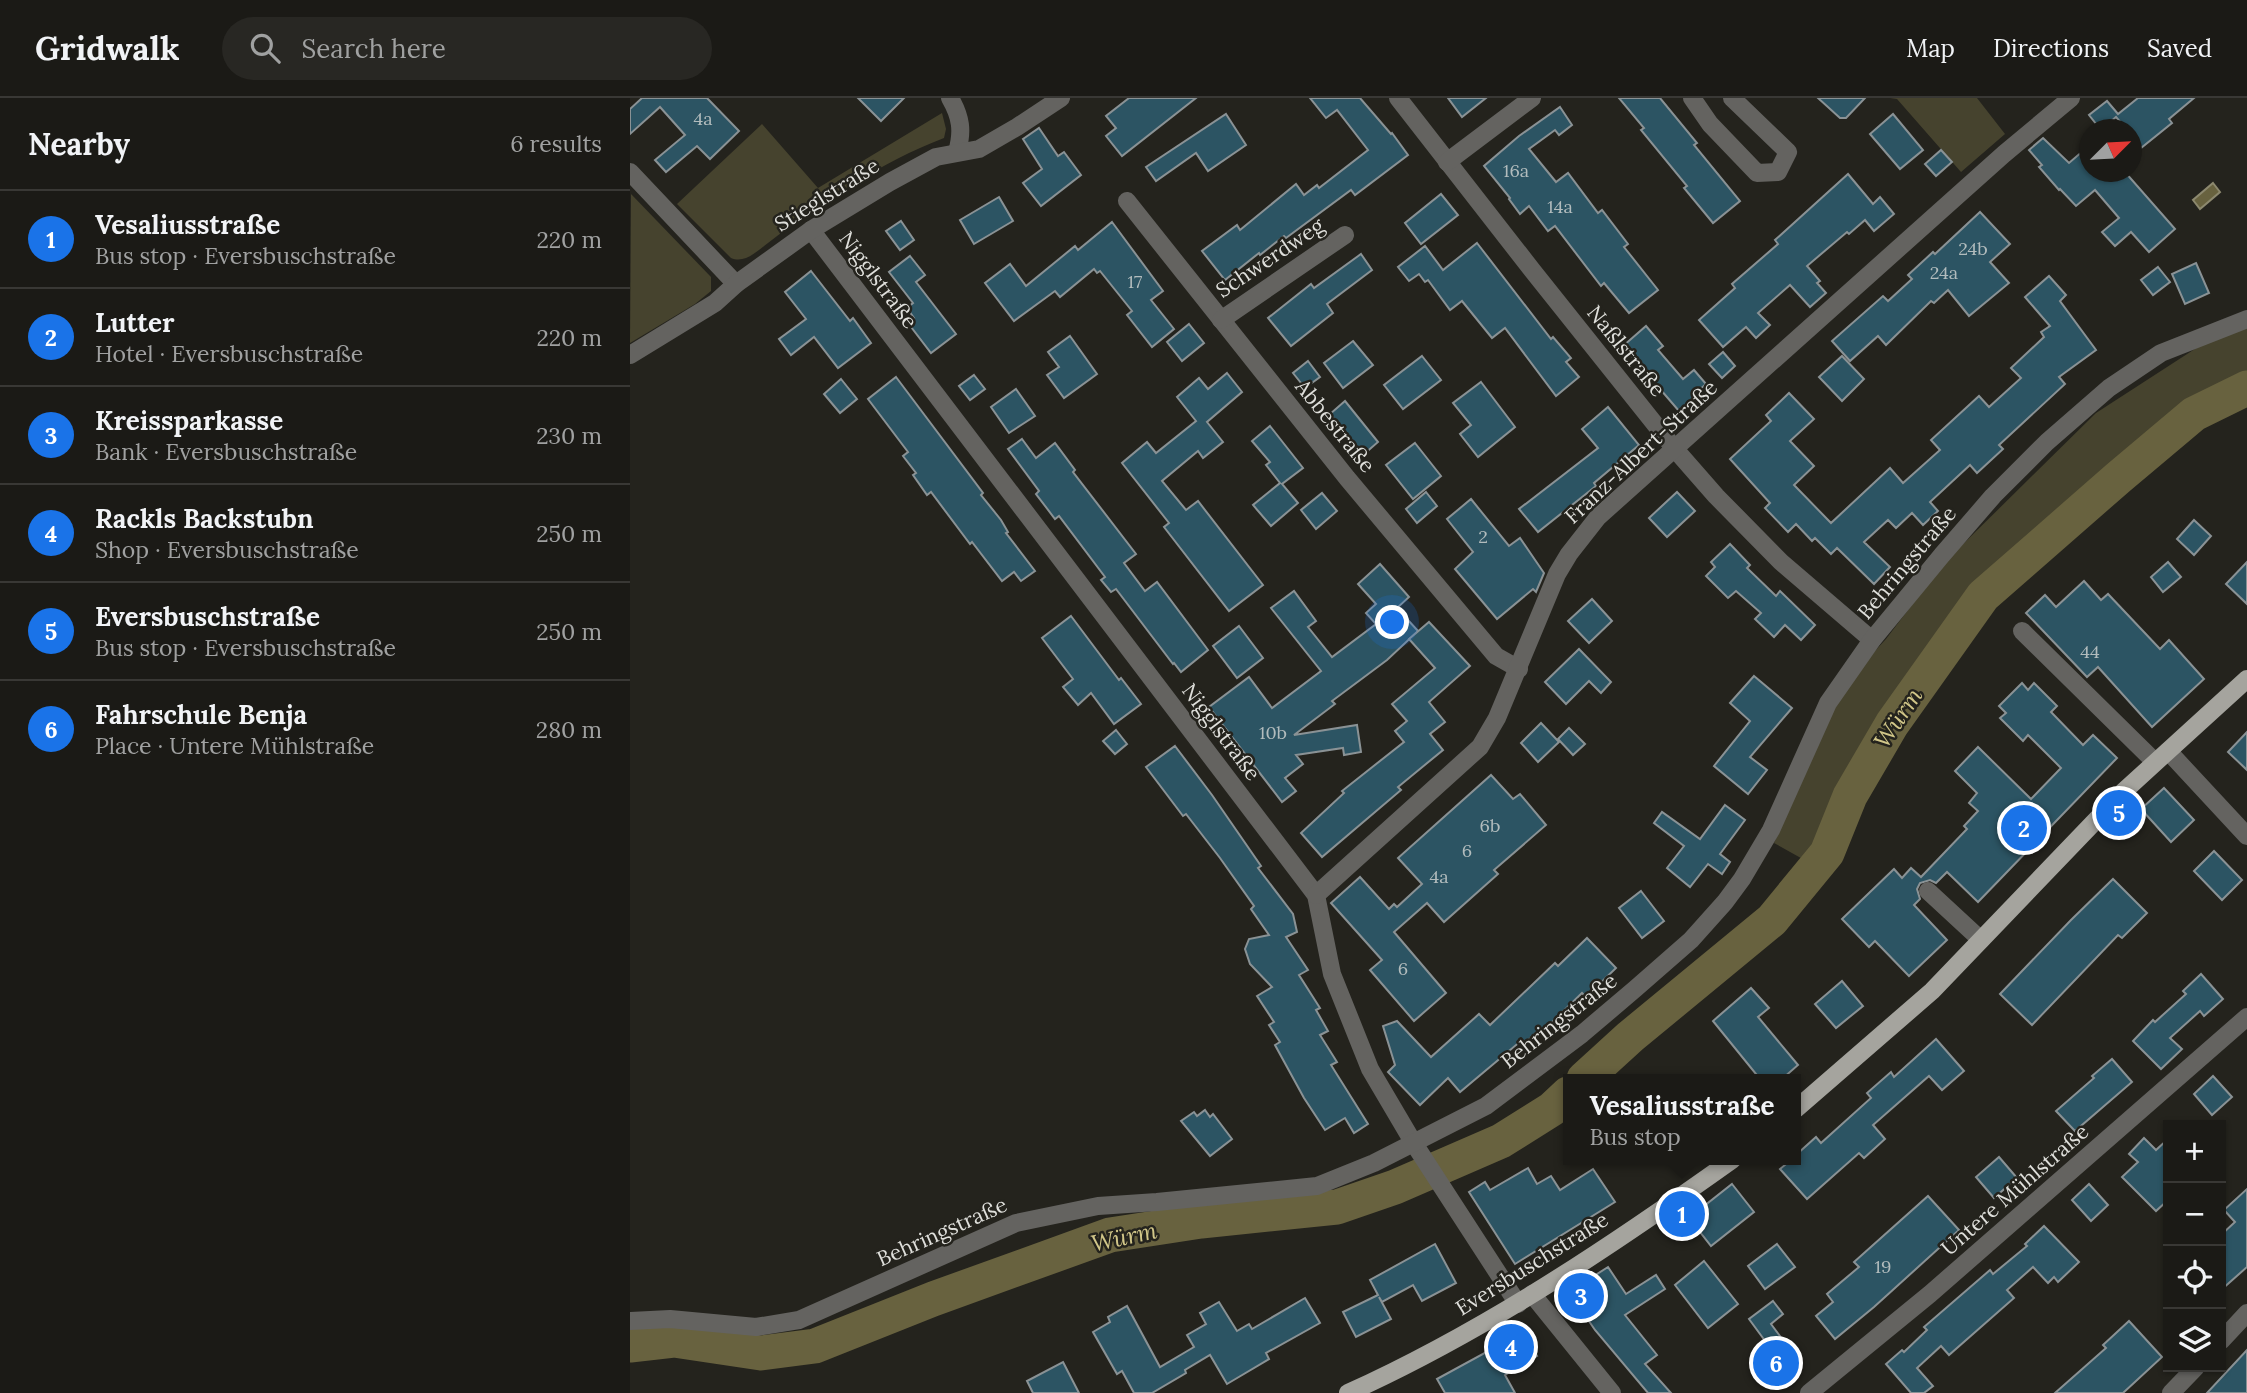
<!DOCTYPE html>
<html lang="en">
<head>
<meta charset="utf-8">
<style>
  :root { --surface:#1b1a16; --page:#282723; --text:#f1f3f6; --muted:#a0a1a1; --line:#393835; --accent:#1a73e8 }
  body { margin:0; font-family:Lora,serif; background:var(--page); color:var(--text) }
  .controls { position:absolute; right:21px; bottom:21px; display:grid; overflow:hidden; border-radius:0px; box-shadow:0 2px 5px #0004 }
  .controls button { width:63px; height:63px; display:grid; place-items:center; padding:0; border:0; border-bottom:2px solid var(--line); background:var(--surface); color:var(--text); font:35px sans-serif }
  .compass { position:absolute; left:1449px; top:21px; width:63px; height:63px; border-radius:50%; background:var(--surface); box-shadow:0 2px 5px #0004; rotate:66deg }
  .you { position:absolute; left:763px; top:525px; width:24px; height:24px; margin:-18px; border:5px solid #fff; border-radius:50%; background:#1a73e8; box-shadow:0 0 0 10px #1a73e833 }
  .badge { display:grid; place-items:center; width:46px; height:46px; border-radius:50%; background:var(--accent); color:#fff; font-size:23px; font-weight:700 }
  .pin { position:absolute; translate:-50% -50%; border:4px solid #fff; box-shadow:0 2px 7px #0006 }
  .popup { position:absolute; left:933px; top:976px; width:238px; height:91px; box-sizing:border-box; display:grid; place-content:center; border-radius:0px; background:var(--surface); filter:drop-shadow(0 2px 5px #0005); font-size:23px; white-space:nowrap; color:var(--muted) }
  .popup b { font-size:26px; color:var(--text) }
  .popup::after { content:''; position:absolute; left:50%; top:100%; margin-left:-14px; border:14px solid transparent; border-top-color:var(--surface) }
  .list { margin:0; padding:0; list-style:none }
  h2 { display:flex; justify-content:space-between; align-items:center; height:91px; margin:0; padding:0 28px; font-size:30px }
  h2 small { font-size:23px; font-weight:400; color:var(--muted) }
  .list li { display:grid; grid-template-columns:46px 1fr auto; gap:21px; align-items:center; box-sizing:border-box; height:98px; padding:0 28px; border-top:2px solid var(--line) }
  .list b { display:block; font-size:26px; white-space:nowrap }
  .list p { margin:0; font-size:23px; white-space:nowrap; color:var(--muted) }
  .list em { font-size:23px; font-style:normal; color:var(--muted) }
  .icon { flex:none; width:38px; height:38px; fill:none; stroke:currentColor; stroke-width:2; stroke-linecap:round; stroke-linejoin:round }
  .map { position:relative; flex:none; width:1617px; height:1295px; overflow:hidden }
  header { display:flex; align-items:center; gap:42px; box-sizing:border-box; height:98px; padding:0 35px; background:var(--surface); border-bottom:2px solid var(--line) }
  header strong { font-size:33px }
  nav { display:flex; gap:38px; margin-inline-start:auto; font-size:24px }
  .search { width:490px; height:63px; background:var(--page); display:flex; align-items:center; gap:18px; box-sizing:border-box; padding:0 24px; border-radius:38px; color:var(--muted); font-size:26px }
  main { display:flex }
  aside { flex:1; background:var(--surface) }
  .map>svg:first-child { display:block }
</style>
</head>
<body>
<header>
<strong>Gridwalk</strong>
<div class="search"><svg class="icon" aria-label="search" viewBox="0 0 24 24"><circle cx="10" cy="10" r="6"/><path d="M15 15l6 6"/></svg>Search here</div>
<nav><a>Map</a><a>Directions</a><a>Saved</a></nav>
</header>
<main>
<aside>
<h2>Nearby<small>6 results</small></h2>
<ul class="list">
<li><span class="badge">1</span><div><b>Vesaliusstraße</b><p>Bus stop · Eversbuschstraße</p></div><em>220 m</em></li>
<li><span class="badge">2</span><div><b>Lutter</b><p>Hotel · Eversbuschstraße</p></div><em>220 m</em></li>
<li><span class="badge">3</span><div><b>Kreissparkasse</b><p>Bank · Eversbuschstraße</p></div><em>230 m</em></li>
<li><span class="badge">4</span><div><b>Rackls Backstubn</b><p>Shop · Eversbuschstraße</p></div><em>250 m</em></li>
<li><span class="badge">5</span><div><b>Eversbuschstraße</b><p>Bus stop · Eversbuschstraße</p></div><em>250 m</em></li>
<li><span class="badge">6</span><div><b>Fahrschule Benja</b><p>Place · Untere Mühlstraße</p></div><em>280 m</em></li>
</ul>
</aside>
<div class="map">
<svg width="1617" height="1295" viewBox="0 0 1617 1295">
  <rect width="100%" height="100%" fill="#24231d"/>
  <!-- green -->
  <g fill="#46432e">
    <path d="M1260,0H1347L1375,36L1331,74L1267,1Z"/>
    <path d="M312,15L316,31L314,40C251,64 192,104 138,145C127,153 115,166 101,160L47,106L132,26L188,90Z"/>
    <path d="M1,96L81,179V193L65,206L0,245Z"/>
    <path d="M1617,228V278L1599,285L1531,325L1480,375L1358,473L1339,495L1301,559L1242,633L1202,699L1178,764L1144,745L1210,591L1256,541L1291,495L1328,451L1466,315L1588,236Z"/>
  </g>
  <!-- water -->
  <path fill="#68623f" stroke="#8c886e" stroke-width="2" d="M1583,85L1590,94L1570,111L1563,102Z"/>
  <g fill="none" stroke-linecap="round" stroke-linejoin="round">
    <!-- river -->
    <g stroke="#68623f" stroke-width="35">
      <path d="M954,981L1000,939L1142,822L1197,755L1220,698L1262,626L1353,498L1488,380L1564,316L1617,290"/>
      <path d="M0,1247L44,1242L131,1255L185,1248L303,1201L480,1137L571,1123L707,1109L765,1089L871,1043L922,1011L938,996"/>
    </g>
  </g>
  <!-- building -->
  <g fill="#2c5463" stroke="#8a9295" stroke-width="2">
    <path d="M12,0H77L109,33L80,61L67,48L36,74L25,62L55,37L30,9L0,36V11Z"/>
    <path d="M228,0H274L251,23Z"/>
    <path d="M499,0H566L492,58L476,38L486,30L476,18Z"/>
    <path d="M680,0H730L761,36L762,35L778,57L725,97L721,92L656,140L654,138L630,157L629,155L595,182L572,153L607,127L610,132L666,86L674,97L687,87L689,90L738,52L707,12L696,20Z"/>
    <path d="M818,0H856L832,19Z"/>
    <path d="M989,0H1030L1067,45L1064,47L1110,103L1083,125L1054,90L1057,88L1011,32L1014,30Z"/>
    <path d="M1188,0H1235L1216,20H1210Z"/>
    <path d="M1508,0H1564L1539,21L1542,25L1511,50L1502,37V32H1497L1486,19L1471,32L1459,17L1477,3L1488,16Z"/>
    <path d="M930,9L942,27L929,37L925,32L899,51L926,84L938,75L968,115L972,112L998,146L994,149L1028,192L999,215L974,185L971,188L925,128L918,133L899,108L890,116L879,101L880,100L854,68L889,38Z"/>
    <path d="M596,16L616,47L578,73L566,55L526,83L516,69Z"/>
    <path d="M1263,16L1293,52L1270,71L1240,36Z"/>
    <path d="M409,30L428,58L434,54L451,77L411,108L393,85L412,71L393,41Z"/>
    <path d="M1413,40L1439,65L1460,47V74H1495L1545,131L1519,154L1501,134L1485,148L1472,134L1489,120L1465,92L1446,108L1430,91L1429,92L1409,69L1412,67L1399,52Z"/>
    <path d="M1311,52L1322,64L1306,78L1295,66Z"/>
    <path d="M1218,76L1243,106L1250,99L1264,116L1244,133L1235,122L1219,136L1217,134L1177,168L1190,183L1187,185L1196,195L1180,209L1160,187L1128,215L1140,227L1126,240L1116,229L1093,249L1069,222L1105,190L1102,186L1148,146L1145,142Z"/>
    <path d="M811,96L828,117L791,146L775,125Z"/>
    <path d="M369,99L383,123L344,146L330,122Z"/>
    <path d="M1350,114L1380,146L1360,164L1379,185L1339,218L1318,192L1304,205L1301,203L1256,247L1248,238L1220,263L1202,243L1253,198L1258,203L1282,181L1278,177L1303,154L1305,156Z"/>
    <path d="M271,123L284,142L270,152L256,133Z"/>
    <path d="M482,124L533,193L521,202L544,231L522,249L497,217L502,213L470,173L467,175L464,171L430,199L425,193L384,223L355,185L380,166L396,188L445,148L448,152Z"/>
    <path d="M847,145L921,241L923,239L941,260L936,264L949,279L926,298L875,230L862,240L832,203L820,212L798,182L795,184L789,176L779,183L768,169L795,148L813,172Z"/>
    <path d="M731,156L742,172L697,206L703,215L661,248L638,220L681,186L684,190Z"/>
    <path d="M280,158L295,177L286,184L326,236L301,255L278,225L284,220L277,210L283,205L259,174Z"/>
    <path d="M1566,165L1579,195L1555,206L1542,176Z"/>
    <path d="M1528,169L1540,184L1523,197L1511,182Z"/>
    <path d="M181,173L220,223L223,220L241,245L208,270L184,239L161,257L149,241L176,221L155,194Z"/>
    <path d="M1419,178L1436,197L1430,203L1466,252L1429,279L1435,286L1369,347L1373,351L1347,375L1340,367L1300,404L1308,413L1293,427L1282,415L1266,430L1258,422L1234,444L1260,469L1244,486L1207,450L1201,456L1185,440L1182,443L1166,426L1158,434L1135,410L1140,405L1100,361L1141,323L1136,317L1159,295L1184,321L1160,343L1184,368L1164,387L1201,425L1260,370L1273,385L1310,352L1301,342L1349,298L1359,309L1391,280L1381,270L1414,239L1411,234L1420,228L1395,199Z"/>
    <path d="M559,226L574,245L552,263L537,244Z"/>
    <path d="M1016,228L1033,248L1028,252L1053,281L1064,272L1076,286L1066,295L1067,297L1049,313L993,248Z"/>
    <path d="M440,238L467,276L434,300L417,277L429,269L418,254Z"/>
    <path d="M723,243L743,267L713,290L694,265Z"/>
    <path d="M1093,254L1105,268L1092,280L1079,266Z"/>
    <path d="M792,258L811,282L773,311L754,287Z"/>
    <path d="M1212,258L1234,281L1212,303L1189,279Z"/>
    <path d="M678,263L690,279L675,290L663,275Z"/>
    <path d="M597,275L612,294L577,324L593,344L573,360L568,353L532,383L556,412L568,403L633,487L599,513L534,429L539,425L492,365L517,344L526,355L566,323L547,299L569,280L578,291Z"/>
    <path d="M344,277L355,291L340,302L329,288Z"/>
    <path d="M266,279L353,395L351,397L371,422L378,434L376,435L405,473L391,483L384,474L372,483L342,444L340,446L301,394L297,397L283,377L286,375L273,358L278,354L238,301Z"/>
    <path d="M211,281L227,301L210,315L194,296Z"/>
    <path d="M851,284L885,329L848,359L830,336L841,327L823,305Z"/>
    <path d="M386,291L405,318L379,335L361,309Z"/>
    <path d="M715,303L748,344L733,357L700,316Z"/>
    <path d="M978,309L1009,347L964,385L966,388L908,434L889,411L968,350L952,331Z"/>
    <path d="M640,328L673,370L652,386L668,405L641,428L623,407L650,385L636,367L640,364L622,343Z"/>
    <path d="M392,341L406,360L425,345L445,372L443,374L506,456L494,465L515,493L527,484L578,552L551,574L544,565L543,566L486,491L481,494L471,482L475,479L429,418L425,421L406,396L409,393L378,351Z"/>
    <path d="M785,345L811,378L783,401L756,367Z"/>
    <path d="M796,394L807,408L787,425L776,411Z"/>
    <path d="M1047,394L1065,413L1037,439L1019,420Z"/>
    <path d="M692,395L707,413L686,431L671,412Z"/>
    <path d="M841,401L879,448L890,440L914,475L906,494L903,491L867,521L825,471L843,454L817,421Z"/>
    <path d="M1564,422L1581,438L1564,457L1547,441Z"/>
    <path d="M1100,446L1120,467L1117,470L1146,498L1150,493L1185,527L1171,542L1155,527L1144,539L1125,521L1131,515L1106,493L1098,500L1076,478L1085,469L1081,464Z"/>
    <path d="M1538,464L1551,479L1533,494L1521,479Z"/>
    <path d="M1617,464V506L1596,486Z"/>
    <path d="M750,466L779,499L767,510L788,533L757,562L702,603L705,606L664,637L727,627L731,654L714,657L713,650L666,657L673,666L655,680L666,693L652,704L579,609L619,579L642,610L691,573L641,510L664,493L686,523L678,529L702,559L746,526L736,515L746,506L728,486Z"/>
    <path d="M1454,483L1471,502L1478,496L1530,551L1539,542L1574,581L1522,629L1468,569L1457,579L1396,515L1415,497L1426,509Z"/>
    <path d="M962,501L982,523L959,545L938,523Z"/>
    <path d="M441,518L489,582L491,580L511,606L484,626L461,595L448,607L433,589L443,581L412,540Z"/>
    <path d="M799,524L840,568L799,604L815,624L800,636L813,652L768,689L771,692L692,759L671,735L714,695L712,693L774,644L765,633L777,623L762,606L805,570L779,541Z"/>
    <path d="M609,528L633,560L607,580L583,548Z"/>
    <path d="M949,551L981,584L971,595L959,583L936,606L915,584Z"/>
    <path d="M1124,578L1162,610L1120,659L1137,672L1118,696L1084,668L1120,623L1100,605Z"/>
    <path d="M1392,585L1398,592L1404,585L1427,608L1421,614L1453,647L1463,637L1487,660L1348,804L1317,774L1306,785L1300,782L1290,785L1287,791L1290,801L1284,807L1317,842L1279,878L1245,843L1239,849L1212,821L1264,771L1272,780L1281,770L1291,779L1337,731L1334,728L1348,713L1339,705L1347,695L1325,673L1348,649L1401,701L1431,670L1398,637L1393,643L1370,620L1376,615L1369,608Z"/>
    <path d="M911,625L929,644L908,664L891,645Z"/>
    <path d="M939,630L955,646L943,657L928,641Z"/>
    <path d="M486,632L497,646L485,656L473,643Z"/>
    <path d="M1617,634V672L1598,654Z"/>
    <path d="M545,648L582,697L631,768L628,770L663,816L667,834L656,839L678,872L669,877L690,910L686,912L698,933L690,937L707,964L701,967L738,1026L724,1035L715,1020L695,1032L674,1000L645,947L650,944L639,927L644,924L627,898L642,889L620,866L615,851L619,841L639,837L621,811L624,808L590,760L556,716L553,718L516,669Z"/>
    <path d="M861,677L883,701L890,696L916,727L864,772L868,776L814,824L797,805L764,834L816,895L784,923L740,872L752,862L701,805L730,779L759,811L764,806L767,809L792,786L768,760Z"/>
    <path d="M1534,690L1564,722L1541,744L1511,711Z"/>
    <path d="M1095,707L1115,722L1090,756L1100,764L1092,776L1078,766L1060,789L1037,770L1054,748L1024,725L1032,714L1070,741Z"/>
    <path d="M1584,753L1612,782L1592,802L1564,773Z"/>
    <path d="M1483,781L1517,815L1492,840L1488,837L1402,927L1370,896L1441,822Z"/>
    <path d="M1011,793L1034,823L1012,840L989,810Z"/>
    <path d="M957,840L986,870L956,899L952,895L910,936L908,933L895,945L892,942L830,994L818,980L790,1007L758,974L765,967L753,928L767,923L801,959L849,916L860,927L925,865L928,868Z"/>
    <path d="M1571,876L1593,901L1574,918L1570,913L1540,940L1552,951L1531,971L1503,943L1523,922L1525,924L1556,896L1553,893Z"/>
    <path d="M1212,883L1233,908L1206,930L1185,906Z"/>
    <path d="M1121,890L1139,910L1128,919L1168,967L1152,981H1130L1083,923Z"/>
    <path d="M1306,941L1334,973L1312,992L1299,978L1243,1027L1255,1041L1234,1060L1229,1055L1177,1101L1150,1071L1161,1062H1166V1057L1186,1039L1191,1045L1241,1000L1237,995L1261,974L1264,979Z"/>
    <path d="M1482,961L1502,984L1445,1033L1426,1013L1464,980L1462,978Z"/>
    <path d="M1583,978L1602,999L1582,1017L1564,996Z"/>
    <path d="M575,1012L580,1019L583,1016L602,1041L580,1058L551,1023L564,1014L567,1018Z"/>
    <path d="M1514,1040L1526,1052L1538,1041V1102L1526,1113L1492,1079L1508,1064L1499,1056Z"/>
    <path d="M1369,1059L1387,1080L1364,1100L1346,1079Z"/>
    <path d="M898,1070L907,1086L921,1078L930,1092L963,1071L985,1104L885,1166L839,1094L855,1084L860,1092Z"/>
    <path d="M1102,1086L1124,1114L1081,1148L1059,1120Z"/>
    <path d="M1459,1086L1478,1107L1461,1123L1442,1102Z"/>
    <path d="M1617,1091V1169L1591,1192V1137L1605,1124L1594,1112Z"/>
    <path d="M1298,1098L1329,1132L1244,1209L1205,1241L1186,1218L1203,1204L1197,1196L1229,1169L1224,1164Z"/>
    <path d="M1414,1128L1449,1164L1428,1184L1424,1179L1418,1185L1403,1169L1377,1192L1384,1200L1319,1257L1311,1248L1287,1270L1303,1288L1294,1295H1281L1256,1266L1272,1252L1274,1254L1297,1232L1294,1229L1360,1172L1363,1176L1397,1148L1395,1146Z"/>
    <path d="M805,1146L826,1185L792,1203L783,1187L752,1204L749,1199L761,1221L726,1239L713,1214L748,1197L740,1182Z"/>
    <path d="M1147,1146L1165,1169L1135,1191L1118,1168Z"/>
    <path d="M1074,1163L1108,1206L1078,1230L1045,1187Z"/>
    <path d="M978,1169L996,1196L1026,1177L1035,1191L995,1217L1027,1257L1015,1266L1041,1295H1018L965,1232L939,1194Z"/>
    <path d="M675,1200L690,1225L636,1255L639,1261L597,1286L580,1257L555,1272L556,1275L522,1295H504L492,1273L487,1276L463,1234L480,1224L478,1219L497,1208L530,1269L564,1249L557,1237L576,1226L570,1215L589,1204L607,1233L619,1226L622,1231Z"/>
    <path d="M1143,1203L1153,1216L1141,1226L1170,1265L1139,1287L1122,1265L1141,1251L1119,1221Z"/>
    <path d="M1499,1223L1532,1259L1493,1295H1425L1476,1250L1473,1247Z"/>
    <path d="M893,1234L907,1258L875,1277L885,1295H815L807,1281Z"/>
    <path d="M1617,1252V1295H1577Z"/>
    <path d="M433,1264L449,1295H403L397,1283Z"/>
  </g>
  <g fill="none" stroke-linecap="round" stroke-linejoin="round">
    <!-- minor -->
    <g stroke="#646360" stroke-width="18">
      <path d="M320,0C331,19 333,33 327,54"/>
      <path d="M768,0L902,172L1044,350L1086,398L1151,464L1242,542"/>
      <path d="M1062,0L1080,26L1127,75L1148,74L1158,54L1102,0"/>
      <path d="M817,64L902,0"/>
      <path d="M0,74L106,186"/>
      <path d="M497,103L717,380L866,558L889,571"/>
      <path d="M181,132L686,797L702,876L740,971L783,1044L888,1206"/>
      <path d="M591,222L715,137"/>
      <path d="M0,257L85,205L106,186L181,132L260,84L306,59L349,51L387,29L431,0"/>
      <path d="M1392,533L1525,664"/>
      <path d="M1538,653L1617,738"/>
      <path d="M1298,793L1351,842"/>
      <path d="M686,797L850,649L867,620L927,476L939,456L968,419L1374,56L1441,0"/>
      <path d="M902,1196L982,1295"/>
      <path d="M0,1223L40,1221L126,1229L169,1222L386,1125L468,1108L527,1104L687,1088L744,1065L856,1008L952,936L1005,891L1061,842L1095,804L1112,781L1141,732L1198,605L1242,542L1312,457L1363,398L1417,344L1479,290L1531,255L1617,221"/>
      <path d="M1591,1243L1617,1215"/>
      <path d="M1179,1295L1300,1196L1617,919"/>
      <path d="M1541,1295L1566,1269"/>
    </g>
    <!-- major -->
    <g stroke="#a5a49e" stroke-width="18">
      <path d="M1166,1011L1302,893L1493,694L1617,581"/>
      <path d="M718,1295C855,1233 980,1149 1102,1062"/>
    </g>
  </g>
  <g text-anchor="middle" stroke-width="5" stroke-linejoin="round" paint-order="stroke">
    <!-- number labels -->
    <g font-size="18" fill="#b2bcbd">
      <text x="73" y="27">4a</text>
      <text x="886" y="79">16a</text>
      <text x="930" y="115">14a</text>
      <text x="1343" y="157">24b</text>
      <text x="1314" y="181">24a</text>
      <text x="505" y="190">17</text>
      <text x="853" y="445">2</text>
      <text x="1460" y="560">44</text>
      <text x="643" y="641">10b</text>
      <text x="860" y="734">6b</text>
      <text x="837" y="759">6</text>
      <text x="809" y="785">4a</text>
      <text x="773" y="877">6</text>
      <text x="1253" y="1175">19</text>
    </g>
    <!-- street labels -->
    <g font-size="21" fill="#dfdfdb" stroke="#24231d">
      <text transform="translate(197 97) rotate(-32)" y="7">Stieglstraße</text>
      <text transform="translate(640 160) rotate(-34)" y="7">Schwerdweg</text>
      <text transform="translate(248 182) rotate(53)" y="7">Nigglstraße</text>
      <text transform="translate(996 253) rotate(51)" y="7">Naßlstraße</text>
      <text transform="translate(705 328) rotate(51)" y="7">Abbestraße</text>
      <text transform="translate(1011 354) rotate(-43)" y="7">Franz-Albert-Straße</text>
      <text transform="translate(1277 465) rotate(-50)" y="7">Behringstraße</text>
      <text transform="translate(591 634) rotate(53)" y="7">Nigglstraße</text>
      <text transform="translate(929 923) rotate(-38)" y="7">Behringstraße</text>
      <text transform="translate(1385 1092) rotate(-41)" y="7">Untere Mühlstraße</text>
      <text transform="translate(312 1134) rotate(-24)" y="7">Behringstraße</text>
      <text transform="translate(902 1166) rotate(-32)" y="7">Eversbuschstraße</text>
    </g>
    <!-- water labels -->
    <g font-size="23" font-style="italic" fill="#d2c789" stroke="#24231d">
      <text transform="translate(1268 620) rotate(-56)" y="8">Würm</text>
      <text transform="translate(494 1139) rotate(-12)" y="8">Würm</text>
    </g>
  </g>
</svg>
<div class="controls">
<button>+</button>
<button>−</button>
<button><svg class="icon" aria-label="locate" viewBox="0 0 24 24"><circle cx="12" cy="12" r="6"/><path d="M12 2v4M12 18v4M2 12h4M18 12h4"/></svg></button>
<button><svg class="icon" aria-label="layers" viewBox="0 0 24 24"><path d="M12 4l9 5-9 5-9-5zM3 14l9 5 9-5"/></svg></button>
</div>
<svg class="compass" viewBox="-18 -18 36 36"><path d="M0-13l5 13h-10z" fill="#e53935"/><path d="M0 13l5-13h-10z" fill="#a0a1a1"/></svg>
<div class="you"></div>
<div class="pin badge" style="left:1052px;top:1116px">1</div>
<div class="popup"><b>Vesaliusstraße</b>Bus stop</div>
<div class="pin badge" style="left:1394px;top:730px">2</div>
<div class="pin badge" style="left:951px;top:1198px">3</div>
<div class="pin badge" style="left:881px;top:1249px">4</div>
<div class="pin badge" style="left:1489px;top:715px">5</div>
<div class="pin badge" style="left:1146px;top:1265px">6</div>
</div>
</main>
</body>
</html>
